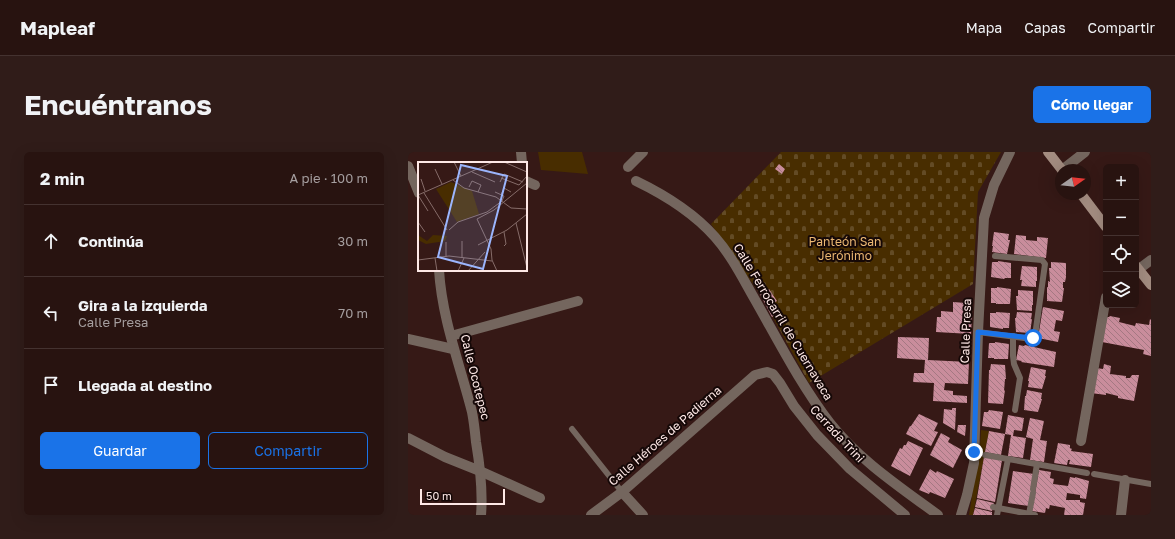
<!DOCTYPE html>
<html lang="es">
<head>
<meta charset="utf-8">
<style>
  :root { --surface:#281310; --page:#301c19; --text:#f1f3f6; --muted:#a59e9f; --line:#443230; --accent:#1a73e8 }
  body { margin:0; font-family:"Golos Text",sans-serif; background:var(--page); color:var(--text) }
  .controls { position:absolute; right:12px; top:12px; display:grid; overflow:hidden; border-radius:6px; box-shadow:0 4px 16px #0002 }
  .controls button { width:36px; height:36px; display:grid; place-items:center; padding:0; border:0; border-bottom:1px solid var(--line); background:var(--surface); color:var(--text); font:20px sans-serif }
  .compass { position:absolute; left:647px; top:12px; width:36px; height:36px; border-radius:50%; background:var(--surface); box-shadow:0 4px 16px #0002; rotate:76deg }
  .scale { position:absolute; left:12px; bottom:10px; width:85px; box-sizing:border-box; padding-left:4px; border:2px solid #fee8e6; border-top:0; font-size:11px; line-height:14px; white-space:nowrap; color:#fee8e6; -webkit-text-stroke:3px #150807; paint-order:stroke }
  .stop { position:absolute; width:12px; height:12px; margin:-9px; border:3px solid #1a73e8; border-radius:50%; background:#fff }
  .stop.end { background:#1a73e8; border-color:#fff; box-shadow:0 1px 4px #0008 }
  .list { margin:0; padding:0; list-style:none }
  h2 { display:flex; justify-content:space-between; align-items:center; height:52px; margin:0; padding:0 16px; font-size:17px }
  h2 small { font-size:13px; font-weight:400; color:var(--muted) }
  .list li { display:grid; grid-template-columns:26px 1fr auto; gap:12px; align-items:center; box-sizing:border-box; height:72px; padding:0 16px; border-top:1px solid var(--line) }
  .list b { display:block; font-size:15px; white-space:nowrap }
  .list p { margin:0; font-size:13px; white-space:nowrap; color:var(--muted) }
  .list em { font-size:13px; font-style:normal; color:var(--muted) }
  .actions { display:flex; gap:8px; padding:12px 16px }
  .actions a { flex:1; padding:9px 0; border:1px solid var(--accent); border-radius:6px; text-align:center; font-size:14px; color:var(--accent) }
  .actions .main { background:var(--accent); color:#fff }
  .icon { flex:none; width:22px; height:22px; fill:none; stroke:currentColor; stroke-width:2; stroke-linecap:round; stroke-linejoin:round }
  .map { position:relative; flex:none; width:743px; height:363px; overflow:hidden; border-radius:6px }
  header { display:flex; align-items:center; gap:24px; box-sizing:border-box; height:56px; padding:0 20px; background:var(--surface); border-bottom:1px solid var(--line) }
  header strong { font-size:19px }
  nav { display:flex; gap:22px; margin-inline-start:auto; font-size:14px }
  .intro { display:flex; align-items:center; justify-content:space-between; box-sizing:border-box; height:96px; padding:0 24px }
  h1 { margin:0; font-size:28px }
  .button { padding:10px 18px; border-radius:6px; background:var(--accent); color:#fff; font-size:14px; font-weight:700 }
  main { display:flex; gap:24px; padding:0 24px }
  aside { flex:1; background:var(--surface); border-radius:6px; box-shadow:0 4px 16px #0002 }
  .map>svg:first-child { display:block }
</style>
</head>
<body>
<header>
<strong>Mapleaf</strong>
<nav><a>Mapa</a><a>Capas</a><a>Compartir</a></nav>
</header>
<div class="intro"><h1>Encuéntranos</h1><a class="button">Cómo llegar</a></div>
<main>
<aside>
<h2>2 min<small>A pie · 100 m</small></h2>
<ul class="list">
<li><svg class="icon" aria-label="ahead" viewBox="0 0 24 24"><path d="M12 20V5M6 11l6-6 6 6"/></svg><div><b>Continúa</b></div><em>30 m</em></li>
<li><svg class="icon" aria-label="left" viewBox="0 0 24 24"><path d="M17 20v-9H6M10 6l-5 5 5 5"/></svg><div><b>Gira a la izquierda</b><p>Calle Presa</p></div><em>70 m</em></li>
<li><svg class="icon" aria-label="arrive" viewBox="0 0 24 24"><path d="M6 21V4h12l-3 4 3 4H6"/></svg><div><b>Llegada al destino</b></div></li>
</ul>
<div class="actions"><a class="main">Guardar</a><a>Compartir</a></div>
</aside>
<div class="map">
<svg width="743" height="363" viewBox="0 0 743 363">
  <defs>
    <pattern id="cemetery-stones" width="16" height="16" patternUnits="userSpaceOnUse"><rect width="16" height="16" fill="#482d00"/><path d="M2 7V4a2 2 0 0 1 4 0v3zM10 15v-3a2 2 0 0 1 4 0v3z" fill="#634b25"/></pattern>
    <pattern id="building-back-hatch" width="6" height="6" patternUnits="userSpaceOnUse"><rect width="6" height="6" fill="#c98d9c"/><path d="M-1 5l2 2M0 0l6 6M5-1l2 2" fill="none" stroke="#a47882"/></pattern>
  </defs>
  <rect width="100%" height="100%" fill="#361916"/>
  <!-- cemetery -->
  <path fill="url(#cemetery-stones)" d="M373,0H593L570,40L565,132L401,231L352,142L303,72Z"/>
  <!-- green -->
  <g fill="#482d00">
    <path d="M130,0H174L180,22L133,18Z"/>
    <path d="M573,278L581,279L565,363H561L572,294Z"/>
  </g>
  <!-- building -->
  <g fill="url(#building-back-hatch)">
    <path d="M371,12L377,17L374,22L367,17Z"/>
    <path d="M586,80L601,82L600,88H602L599,102L584,100L585,94H584Z"/>
    <path d="M608,83L618,84V88L629,89V85L640,86L638,106L606,102Z"/>
    <path d="M590,109L603,111V126H597L596,127L583,125L584,110H590Z"/>
    <path d="M643,110L658,111V125L657,130H655V136H656L654,150L639,149V135H640V129L642,130L641,116H643Z"/>
    <path d="M614,114L629,115V129H628V135L613,134L614,128H612Z"/>
    <path d="M589,135L603,137L602,152H588V151H583V136H589Z"/>
    <path d="M361,137L369,149L363,153L368,162L364,165L352,142Z"/>
    <path d="M610,138L625,139V153H624V159L609,158L608,144H610Z"/>
    <path d="M545,150L558,151V161H564L563,182L528,180L529,165H533V159L545,160Z"/>
    <path d="M635,155L656,159L654,169L648,168L646,179L652,180L650,190L630,186Z"/>
    <path d="M588,160L602,161L601,176H595V177L582,175V161H588Z"/>
    <path d="M609,160L624,161L623,167H624L622,181L608,180L607,166H608Z"/>
    <path d="M702,164L712,166L711,170L727,174L728,171L741,173L742,167L743,168V204L735,202L736,198L694,190L699,165H701Z"/>
    <path d="M490,185L521,186L520,208L561,210L560,232L537,231L536,238L545,239V243L559,244V251L525,249L526,231L505,230L506,221H516L517,208L489,206Z"/>
    <path d="M587,190L601,192L600,207H586V206H580L581,191H587Z"/>
    <path d="M611,193L616,194L617,193L648,200L646,215L613,210L614,209L608,208Z"/>
    <path d="M583,212L597,213L598,227H597L596,239L597,238L595,252L580,251L581,218H582Z"/>
    <path d="M696,212L703,214L702,222L718,224V226H722L724,223H731L726,249L710,246V244L698,241V243L683,241L688,216L695,217Z"/>
    <path d="M623,215L638,218L637,224H638L634,237L620,235L621,229H620Z"/>
    <path d="M619,238L634,241L633,247H634L630,260L616,258L617,244H618Z"/>
    <path d="M544,256H548L547,278L535,271L536,257L544,258Z"/>
    <path d="M581,258L595,260L592,277L574,274L576,260H580Z"/>
    <path d="M511,262L530,271L526,279L530,280L523,294L498,282L502,274H503Z"/>
    <path d="M600,263L616,266L614,279L606,278L605,284L618,286L615,306L600,304L603,283L597,282Z"/>
    <path d="M622,266L636,269L632,288L639,289L636,310L622,308L625,287L618,285Z"/>
    <path d="M550,273H558L557,284L549,280Z"/>
    <path d="M581,279L597,282L593,303L577,300Z"/>
    <path d="M533,281L542,286L540,290L554,298L545,316L522,303Z"/>
    <path d="M500,289L515,296L502,324L483,314L492,296L494,297L496,293H498Z"/>
    <path d="M650,291L662,293V296L664,297L663,299L685,302L683,315L661,312L662,308H660L659,313L646,311Z"/>
    <path d="M576,305L594,308L587,350L569,346Z"/>
    <path d="M522,317L528,321L529,319L546,327L537,346L522,340L521,342L511,338Z"/>
    <path d="M631,318L643,320L642,326L646,327L645,332L660,334L662,325L667,326V325L681,329L678,347L672,346V343L659,341L658,348H672V350L677,351L675,363H656L657,356L642,353L641,357L638,356L637,361L624,359Z"/>
    <path d="M605,319L626,322L621,354L600,351Z"/>
    <path d="M569,347L586,351L584,359L567,355Z"/>
    <path d="M567,356L584,360V363H565Z"/>
  </g>
  <g fill="none" stroke-linecap="round" stroke-linejoin="round">
    <!-- lane -->
    <g stroke="#74665e" stroke-width="6">
      <path d="M570,180L624,187L627,184L637,112L634,108L587,104"/>
      <path d="M605,184V204L606,212L612,226L607,258"/>
      <path d="M164,277L214,340"/>
      <path d="M577,303L679,321"/>
      <path d="M686,322L743,332"/>
      <path d="M625,337L629,312"/>
      <path d="M585,355L627,363"/>
      <path d="M621,362L625,341"/>
      <path d="M589,363L600,307"/>
    </g>
    <!-- street -->
    <g stroke="#74665e" stroke-width="10">
      <path d="M113,0L114,11"/>
      <path d="M0,14L11,41"/>
      <path d="M220,15L235,0"/>
      <path d="M654,18L677,0"/>
      <path d="M118,29L127,33"/>
      <path d="M228,29C257,43 285,60 307,85C323,103 334,125 346,146C370,188 392,232 422,271C451,308 492,335 530,363"/>
      <path d="M731,117L743,108"/>
      <path d="M31,118C34,167 52,213 64,260C66,270 67,280 68,290C72,314 75,339 73,363"/>
      <path d="M43,184L170,149"/>
      <path d="M0,187L45,197"/>
      <path d="M0,286L37,305L72,319L132,346"/>
      <path d="M673,289L698,145"/>
      <path d="M214,340L235,363"/>
      <path d="M183,363L214,340L347,223L359,220L365,222L372,231L386,254L409,283L442,317L497,363"/>
      <path d="M553,363L559,343L566,311L570,180L576,66L586,33L602,0"/>
      <path d="M713,363L717,328"/>
    </g>
    <!-- secondary -->
    <g stroke="#a38c80" stroke-width="10">
      <path d="M640,0L654,18"/>
      <path d="M673,42L698,75"/>
      <path d="M728,114L743,133"/>
    </g>
  </g>
  <g fill="none" stroke-linecap="round" stroke-linejoin="round">
    <!-- route -->
    <path stroke="#1a73e8" stroke-width="5" d="M566,300L570,180L625,186"/>
  </g>
  <g text-anchor="middle" stroke-width="4" stroke-linejoin="round" paint-order="stroke">
    <!-- park labels -->
    <g font-size="12" fill="#ecb873" stroke="#150807">
      <text x="437" y="94">Panteón San<tspan x="437" dy="14">Jerónimo</tspan></text>
    </g>
    <!-- street labels -->
    <g font-size="12" fill="#fee8e6" stroke="#150807">
      <text transform="translate(375 170) rotate(59)" y="4">Calle Ferrocarril de Cuernavaca</text>
      <text transform="translate(558 179) rotate(-88)" y="4">Calle Presa</text>
      <text transform="translate(67 225) rotate(76)" y="4">Calle Ocotepec</text>
      <text transform="translate(429 282) rotate(47)" y="4">Cerrada Trini</text>
      <text transform="translate(257 284) rotate(-41)" y="4">Calle Héroes de Padierna</text>
    </g>
  </g>
  <!-- overview -->
  <g transform="translate(10 10)">
    <rect width="109" height="109" fill="#361916"/>
    <path d="M33,20L54,29L61,52L39,60L18,27Z" fill="#482d00"/>
    <path d="M0,73L9,79L15,73L29,74L27,79L8,82L0,78Z" fill="#482d00"/>
    <path fill="none" stroke="#866c69" stroke-width="1" d="M36,0L43,14M86,0L109,10M17,7L24,22M54,10L77,20M83,16L101,23L109,14M3,17L7,29M35,18L46,26L78,35L93,46L109,47M82,20L86,12L105,20M51,25L54,19L63,23L60,30M6,31L29,68M0,33L10,49M0,33L75,0M83,33L86,26L93,30M0,60L7,70M98,61L109,106M31,68L40,60L69,50L84,39L86,34L77,30M44,79V96M60,83L89,68L109,52M86,84L88,82L86,70M28,95V80M17,96L19,109M0,98L31,94L74,99M40,109L46,96M50,109L67,90M79,109L74,98L73,87L59,57L76,48L109,21"/>
    <path fill="#9bb5fd" fill-opacity="0.15" stroke="#9bb5fd" stroke-width="2" d="M43,3L89,14L65,107L20,95Z"/>
    <rect width="109" height="109" fill="none" stroke="#fee8e6" stroke-width="2"/>
  </g>
</svg>
<div class="controls">
<button>+</button>
<button>−</button>
<button><svg class="icon" aria-label="locate" viewBox="0 0 24 24"><circle cx="12" cy="12" r="6"/><path d="M12 2v4M12 18v4M2 12h4M18 12h4"/></svg></button>
<button><svg class="icon" aria-label="layers" viewBox="0 0 24 24"><path d="M12 4l9 5-9 5-9-5zM3 14l9 5 9-5"/></svg></button>
</div>
<svg class="compass" viewBox="-18 -18 36 36"><path d="M0-13l5 13h-10z" fill="#e53935"/><path d="M0 13l5-13h-10z" fill="#a59e9f"/></svg>
<div class="scale">50 m</div>
<div class="stop" style="left:625px;top:186px"></div>
<div class="stop end" style="left:566px;top:300px"></div>
</div>
</main>
</body>
</html>
